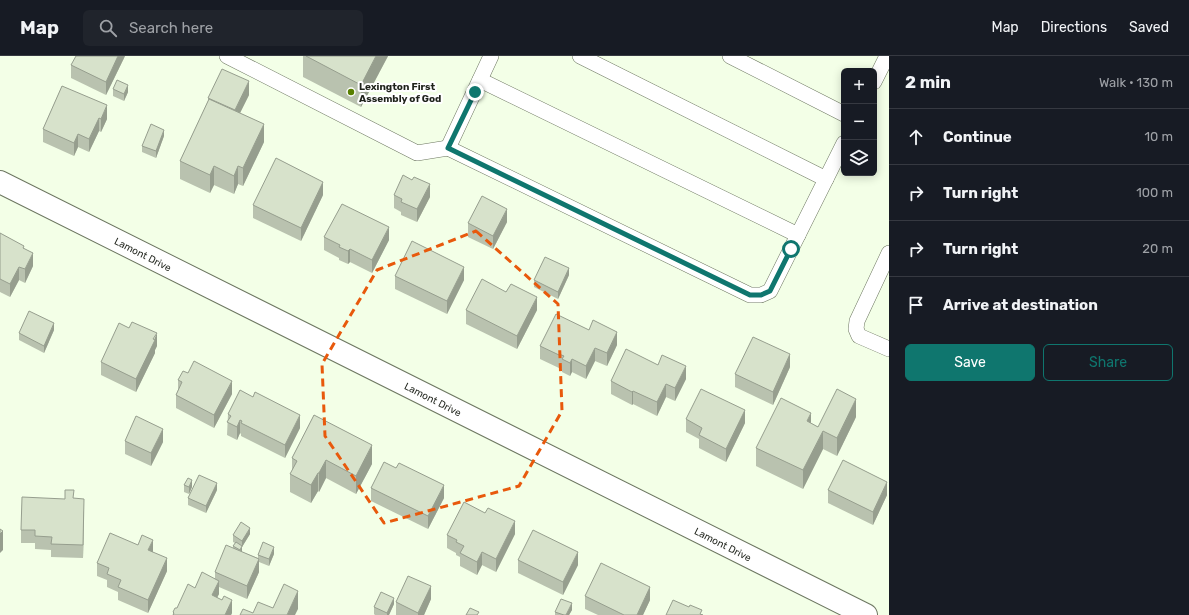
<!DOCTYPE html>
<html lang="en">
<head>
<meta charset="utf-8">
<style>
  :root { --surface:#171b24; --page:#20242c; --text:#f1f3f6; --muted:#9ea1a6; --line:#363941; --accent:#0f766e }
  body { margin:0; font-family:Rubik,sans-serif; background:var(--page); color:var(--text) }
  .controls { position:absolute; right:12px; top:12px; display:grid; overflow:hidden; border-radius:6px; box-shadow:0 2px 10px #0003 }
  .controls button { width:36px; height:36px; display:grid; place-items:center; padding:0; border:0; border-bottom:1px solid var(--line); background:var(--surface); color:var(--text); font:20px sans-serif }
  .stop { position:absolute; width:12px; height:12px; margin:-9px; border:3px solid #0f766e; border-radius:50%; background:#fff }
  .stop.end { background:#0f766e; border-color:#fff; box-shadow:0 1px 4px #0008 }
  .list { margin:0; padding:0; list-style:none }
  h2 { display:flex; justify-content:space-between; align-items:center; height:52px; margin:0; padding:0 16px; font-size:17px }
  h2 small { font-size:13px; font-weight:400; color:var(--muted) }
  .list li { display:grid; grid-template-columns:26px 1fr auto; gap:12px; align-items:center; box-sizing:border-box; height:56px; padding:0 16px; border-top:1px solid var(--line) }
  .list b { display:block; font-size:15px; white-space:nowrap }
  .list em { font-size:13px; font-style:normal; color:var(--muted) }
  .actions { display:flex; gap:8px; padding:12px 16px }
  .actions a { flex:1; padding:9px 0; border:1px solid var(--accent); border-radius:6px; text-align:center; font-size:14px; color:var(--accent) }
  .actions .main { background:var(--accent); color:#fff }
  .icon { flex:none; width:22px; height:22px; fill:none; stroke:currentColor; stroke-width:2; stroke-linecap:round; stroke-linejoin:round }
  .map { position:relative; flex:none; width:889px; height:559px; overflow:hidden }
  header { display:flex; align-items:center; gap:24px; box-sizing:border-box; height:56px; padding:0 20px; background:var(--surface); border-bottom:1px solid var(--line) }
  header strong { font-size:19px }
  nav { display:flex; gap:22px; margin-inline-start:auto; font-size:14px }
  .search { width:280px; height:36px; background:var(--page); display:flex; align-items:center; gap:10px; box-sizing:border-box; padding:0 14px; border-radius:6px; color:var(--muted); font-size:15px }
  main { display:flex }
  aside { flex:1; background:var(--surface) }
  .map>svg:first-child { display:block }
</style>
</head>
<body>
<header>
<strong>Map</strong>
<div class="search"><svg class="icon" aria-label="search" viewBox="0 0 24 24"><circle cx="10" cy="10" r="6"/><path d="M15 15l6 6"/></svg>Search here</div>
<nav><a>Map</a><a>Directions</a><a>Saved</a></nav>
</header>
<main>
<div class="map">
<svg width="889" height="559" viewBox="0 0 889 559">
  <rect width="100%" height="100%" fill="#f3ffe7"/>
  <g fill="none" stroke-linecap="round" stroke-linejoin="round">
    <defs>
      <g id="lane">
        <path d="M227,0L417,97L448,92"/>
        <path d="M491,0L448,92L750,239H761L770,235L844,87"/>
        <path d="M580,0L826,123"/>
        <path d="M730,0L844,58"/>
        <path d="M480,24L798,179"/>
        <path d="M874,26L887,0"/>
        <path d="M889,197L857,265L856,273L859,280L889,293"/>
      </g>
      <path id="street" d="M0,126L866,559"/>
    </defs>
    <!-- lane casing -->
    <use href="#lane" stroke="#6d7761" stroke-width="16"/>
    <!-- street casing -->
    <use href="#street" stroke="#6d7761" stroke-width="24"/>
    <!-- lane -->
    <use href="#lane" stroke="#fff" stroke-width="15"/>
    <!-- street -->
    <use href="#street" stroke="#fff" stroke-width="22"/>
  </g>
  <!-- wall -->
  <g fill="#b9c2af">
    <path d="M125,0L106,39L71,22V9Z"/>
    <path d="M303,0H388L361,51L303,21Z"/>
    <path d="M62,30L107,63L101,76L99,75L89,96L78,91L74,100L43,86V73Z"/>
    <path d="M113,33L128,36L124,45L113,40Z"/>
    <path d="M249,39L240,57L264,86L243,130L238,128L234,138L214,129L210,137L180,123V105L208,45V42Z"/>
    <path d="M164,80L156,102L142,96V90Z"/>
    <path d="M323,139L301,185L253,162V149Z"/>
    <path d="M394,139L430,141L417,166L401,159V156L394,152Z"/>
    <path d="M507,166L493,193L468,181V167Z"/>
    <path d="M0,177L24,192L33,210L25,227L19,224L10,241L0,236Z"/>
    <path d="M324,181L389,184L372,217L350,206L348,208L339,204V202L324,194Z"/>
    <path d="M569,219L558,243L534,231V224Z"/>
    <path d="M395,220L464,224L447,258L395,233Z"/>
    <path d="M506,236L537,254L517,293L466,268V254Z"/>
    <path d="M54,274L44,297L19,284V277Z"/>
    <path d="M617,289L607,310L595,305L586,323L572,316L570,320L562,316V312L559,311V312L540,303V290Z"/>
    <path d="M157,290L155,294V297L136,336L101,319V306Z"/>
    <path d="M790,311L773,349L735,331V318Z"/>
    <path d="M686,323L675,345L666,341L657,360L633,348L632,349L611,338V325Z"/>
    <path d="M178,324L232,338L214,372L176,352V339L178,334Z"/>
    <path d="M228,358L300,372L285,402L241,380V378L240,377L237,384L227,379Z"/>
    <path d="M314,359L372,408L356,438L326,422L319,436L318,435L311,447L290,436V418L292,415V402Z"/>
    <path d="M856,361L837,400L823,393L803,433L756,410V392L811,367L818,371Z"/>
    <path d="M686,363L745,367L726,406L699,392V383L686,376Z"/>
    <path d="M125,385L163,386L151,410L125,398Z"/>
    <path d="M396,412L444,442L428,473L371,445V432Z"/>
    <path d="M184,429L192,431L189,438L184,436Z"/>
    <path d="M217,434L206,457L188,449V442Z"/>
    <path d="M828,434L887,439L873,469L828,447Z"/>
    <path d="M74,443L84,456L83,502L51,501V494L35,493V487H21V474Z"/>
    <path d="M250,478L242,491V496L258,502V499L274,498L269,510L259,506V516L247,543L219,531V538L217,541L232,557L231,559H173V556L195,532L215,522V516L233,492V490L235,487L233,486V479Z"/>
    <path d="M515,478L496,516L482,509L477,519L460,510V501L456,499V497L447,492V479Z"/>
    <path d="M153,496L167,515L148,557L118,544V536L107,531V524L97,520V507Z"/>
    <path d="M518,504L578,509L563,539L518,517Z"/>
    <path d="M585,540L650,544L643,559H598L585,553Z"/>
    <path d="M431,543L424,559H396V546Z"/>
    <path d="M394,548L389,559H375L374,558V551Z"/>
    <path d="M572,554L569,559H555V556Z"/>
  </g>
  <!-- shaded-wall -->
  <g fill="#969e8e">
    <path d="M118,0H125L106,39V26Z"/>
    <path d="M376,0H388L361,51V29Z"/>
    <path d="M249,25V39L235,67V54Z"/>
    <path d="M128,29V36L124,45V38Z"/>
    <path d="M107,49V63L101,76V63Z"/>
    <path d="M99,62V75L89,96V83Z"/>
    <path d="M264,68V86L243,130V112Z"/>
    <path d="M164,74V80L156,102V95Z"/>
    <path d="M78,78V91L74,100V87Z"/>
    <path d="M214,110V129L210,137V119Z"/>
    <path d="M238,110V128L234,138V120Z"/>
    <path d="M323,126V139L301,185V172Z"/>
    <path d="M430,128V141L417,166V153Z"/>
    <path d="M507,153V166L493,193V180Z"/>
    <path d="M389,171V184L372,217V204Z"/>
    <path d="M350,193V206L348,208V195Z"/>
    <path d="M33,197V210L25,227V213Z"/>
    <path d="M19,211V224L10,241V228Z"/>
    <path d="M464,211V224L447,258V245Z"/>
    <path d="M569,212V219L558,243V236Z"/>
    <path d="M537,241V254L517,293V280Z"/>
    <path d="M54,267V274L44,297V290Z"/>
    <path d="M617,276V289L607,310V297Z"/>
    <path d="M157,277V290L155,294V297L136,336V323Z"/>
    <path d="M595,292V305L586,323V310Z"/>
    <path d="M790,298V311L773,349V336Z"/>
    <path d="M572,303V316L570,320V307Z"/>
    <path d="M686,310V323L675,345V332Z"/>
    <path d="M232,325V338L214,372V359Z"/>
    <path d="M666,328V341L657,360V346Z"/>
    <path d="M633,335V348L632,349V336Z"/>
    <path d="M856,343V361L837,400V382Z"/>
    <path d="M745,354V367L726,406V393Z"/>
    <path d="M811,357V376L807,365Z"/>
    <path d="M300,359V372L285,402V389Z"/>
    <path d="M240,364V377L237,384V371Z"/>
    <path d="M163,373V386L151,410V397Z"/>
    <path d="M823,375V393L803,433V414Z"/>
    <path d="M372,389V408L356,438V420Z"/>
    <path d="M326,404V422L319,436V417Z"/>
    <path d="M318,417V435L311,447V429Z"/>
    <path d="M192,424V431L189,438V431Z"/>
    <path d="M887,426V439L873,469V456Z"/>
    <path d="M217,427V434L206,457V450Z"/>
    <path d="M444,429V442L428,473V460Z"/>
    <path d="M84,443V456L83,502V489Z"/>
    <path d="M515,465V478L496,516V503Z"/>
    <path d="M250,472V478L242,491V497L240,494L242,491V485Z"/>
    <path d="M3,475V494L0,497V478Z"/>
    <path d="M153,484V497L148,494Z"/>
    <path d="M274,491V498L269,510V503Z"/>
    <path d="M482,496V509L477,519V506Z"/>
    <path d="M578,496V509L563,539V526Z"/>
    <path d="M167,502V515L148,557V544Z"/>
    <path d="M259,503V516L247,543V530Z"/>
    <path d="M219,525V538L212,552V539Z"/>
    <path d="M431,530V543L424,559H418V557Z"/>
    <path d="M650,531V544L643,559H637Z"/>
    <path d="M298,535V553L295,559H287Z"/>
    <path d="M394,542V548L389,559H387V557Z"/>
    <path d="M232,544V557L231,559H225Z"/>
    <path d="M572,547V554L569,559H566Z"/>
  </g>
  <!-- building -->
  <g fill="#d7e2cb" stroke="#969e8e">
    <path d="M76,0H118L106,26L71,9Z"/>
    <path d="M306,0H376L361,29Z"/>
    <path d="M222,13L249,25L235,54L208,42Z"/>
    <path d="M117,24L128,29L124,38L113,33Z"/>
    <path d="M62,30L107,49L101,63L99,62L89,83L78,78L74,87L43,73Z"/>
    <path d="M209,43L264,68L243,112L238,110L234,120L214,110L210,119L180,105Z"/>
    <path d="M151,68L164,74L156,95L142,90Z"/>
    <path d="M276,102L323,126L301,172L253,149Z"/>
    <path d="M403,119L412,124L414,121L430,128L417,153L401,146L402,143L394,139Z"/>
    <path d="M482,140L507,153L493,180L468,167Z"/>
    <path d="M342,148L389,171L372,204L350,193L348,195L339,191L340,189L324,181Z"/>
    <path d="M0,177L24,190L23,192L33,197L25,213L19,211L10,228L0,223Z"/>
    <path d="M412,185L464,211L447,245L395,220Z"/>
    <path d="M545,201L569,212L558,236L534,224Z"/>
    <path d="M482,223L506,236L511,228L537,241L517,280L466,254Z"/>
    <path d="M29,255L54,267L44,290L19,277Z"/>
    <path d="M556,258L589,274L593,264L617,276L607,297L595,292L586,310L572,303L570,307L562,303L564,300L559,298V299L540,290Z"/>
    <path d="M132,266L157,277L153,283L155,284L136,323L101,306L119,267L129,272Z"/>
    <path d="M753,281L790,298L773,336L735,318Z"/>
    <path d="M626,293L658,309L662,299L686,310L675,332L666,328L657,346L633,335L632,336L611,325Z"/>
    <path d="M194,305L232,325L214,359L176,339L182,326L178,324L183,315L188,317Z"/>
    <path d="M701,333L745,354L726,393L699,379L702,372L686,363Z"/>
    <path d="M837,333L856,343L837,382L823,375L803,414L756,392L781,342L811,357L807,365L818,371Z"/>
    <path d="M240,334L253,341L255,336L300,359L285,389L241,367L242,365L240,364L237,371L227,366L231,360L228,358Z"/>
    <path d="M314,359L372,389L356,420L326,404L319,417H318L311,429L290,418L297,405L292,402Z"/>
    <path d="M136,360L163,373L151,397L125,385Z"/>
    <path d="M843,404L887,426L873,456L828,434Z"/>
    <path d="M384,406L396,412L399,407L444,429L428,460L371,432Z"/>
    <path d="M199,419L217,427L206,450L188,442Z"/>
    <path d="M188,422L192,424L189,431L184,429Z"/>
    <path d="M65,434H74L73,442L84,443L83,489L51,488L52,481L35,480V474H21L22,441L65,443Z"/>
    <path d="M464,446L485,457L488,452L515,465L496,503L482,496L477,506L460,497L464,490L456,486L457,484L447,479Z"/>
    <path d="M241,466L250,472L242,485L233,479Z"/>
    <path d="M0,473L3,475L0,478Z"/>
    <path d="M533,474L578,496L563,526L518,504Z"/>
    <path d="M110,477L138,489L142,479L153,484L148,494L167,502L148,544L118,531L121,524L107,518L109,512L97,507Z"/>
    <path d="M236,486L242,490L240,494L233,490Z"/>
    <path d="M263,486L274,491L269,503L258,499Z"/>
    <path d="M226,489L259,503L247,530L215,516Z"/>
    <path d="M601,507L650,531L637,559H624L585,540Z"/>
    <path d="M202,516L219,525L212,539L222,544L224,540L232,544L225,559H173L174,557L173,556L175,552H177L188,528L195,532Z"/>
    <path d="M408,520L431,530L418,557L396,546Z"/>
    <path d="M284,528L298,535L287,559H240L243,553L253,557L258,546L273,552Z"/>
    <path d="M381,536L394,542L387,557L374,551Z"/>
    <path d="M561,543L572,547L566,559H564L555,556Z"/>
    <path d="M673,544L689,551L690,549L702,554L700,558L703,559H666Z"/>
    <path d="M470,552L479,556L477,559H466Z"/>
  </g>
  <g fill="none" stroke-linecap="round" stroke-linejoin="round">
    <!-- route -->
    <path stroke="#0f766e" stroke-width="5" d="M475,36L448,92L750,239H761L770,235L791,193"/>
  </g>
  <!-- marked area -->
  <path fill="none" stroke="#e8590c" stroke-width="3" stroke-dasharray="8 5" stroke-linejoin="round" d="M476,175L558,248L562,355L519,430L384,467L325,380L322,308L377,214Z"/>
  <!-- markers -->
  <circle fill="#587f00" stroke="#fff" stroke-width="1.5" cx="351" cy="36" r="4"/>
  <g text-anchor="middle" stroke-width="4" stroke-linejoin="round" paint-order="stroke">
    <!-- poi labels -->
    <g font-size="10" font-weight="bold" fill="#1e221a" stroke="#fff" text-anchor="start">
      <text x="359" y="34">Lexington First<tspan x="359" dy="12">Assembly of God</tspan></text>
    </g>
    <!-- street labels -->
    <g font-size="10" fill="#1e221a" stroke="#fff">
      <text transform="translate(143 198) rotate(27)" y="4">Lamont Drive</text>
      <text transform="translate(433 343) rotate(27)" y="4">Lamont Drive</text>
      <text transform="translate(723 488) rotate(27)" y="4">Lamont Drive</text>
    </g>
  </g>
</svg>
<div class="controls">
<button>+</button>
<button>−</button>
<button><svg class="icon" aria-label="layers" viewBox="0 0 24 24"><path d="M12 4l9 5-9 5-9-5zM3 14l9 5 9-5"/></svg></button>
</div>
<div class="stop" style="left:791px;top:193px"></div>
<div class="stop end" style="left:475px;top:36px"></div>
</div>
<aside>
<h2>2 min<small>Walk · 130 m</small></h2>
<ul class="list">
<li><svg class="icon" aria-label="ahead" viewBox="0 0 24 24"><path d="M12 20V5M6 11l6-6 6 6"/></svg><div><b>Continue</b></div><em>10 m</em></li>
<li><svg class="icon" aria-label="right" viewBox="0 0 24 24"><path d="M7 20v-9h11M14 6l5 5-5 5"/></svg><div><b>Turn right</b></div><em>100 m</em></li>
<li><svg class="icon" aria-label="right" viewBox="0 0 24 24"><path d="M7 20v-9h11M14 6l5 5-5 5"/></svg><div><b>Turn right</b></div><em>20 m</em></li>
<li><svg class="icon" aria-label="arrive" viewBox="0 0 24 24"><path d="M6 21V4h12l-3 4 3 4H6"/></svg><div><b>Arrive at destination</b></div></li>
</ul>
<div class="actions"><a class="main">Save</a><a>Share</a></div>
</aside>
</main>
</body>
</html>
